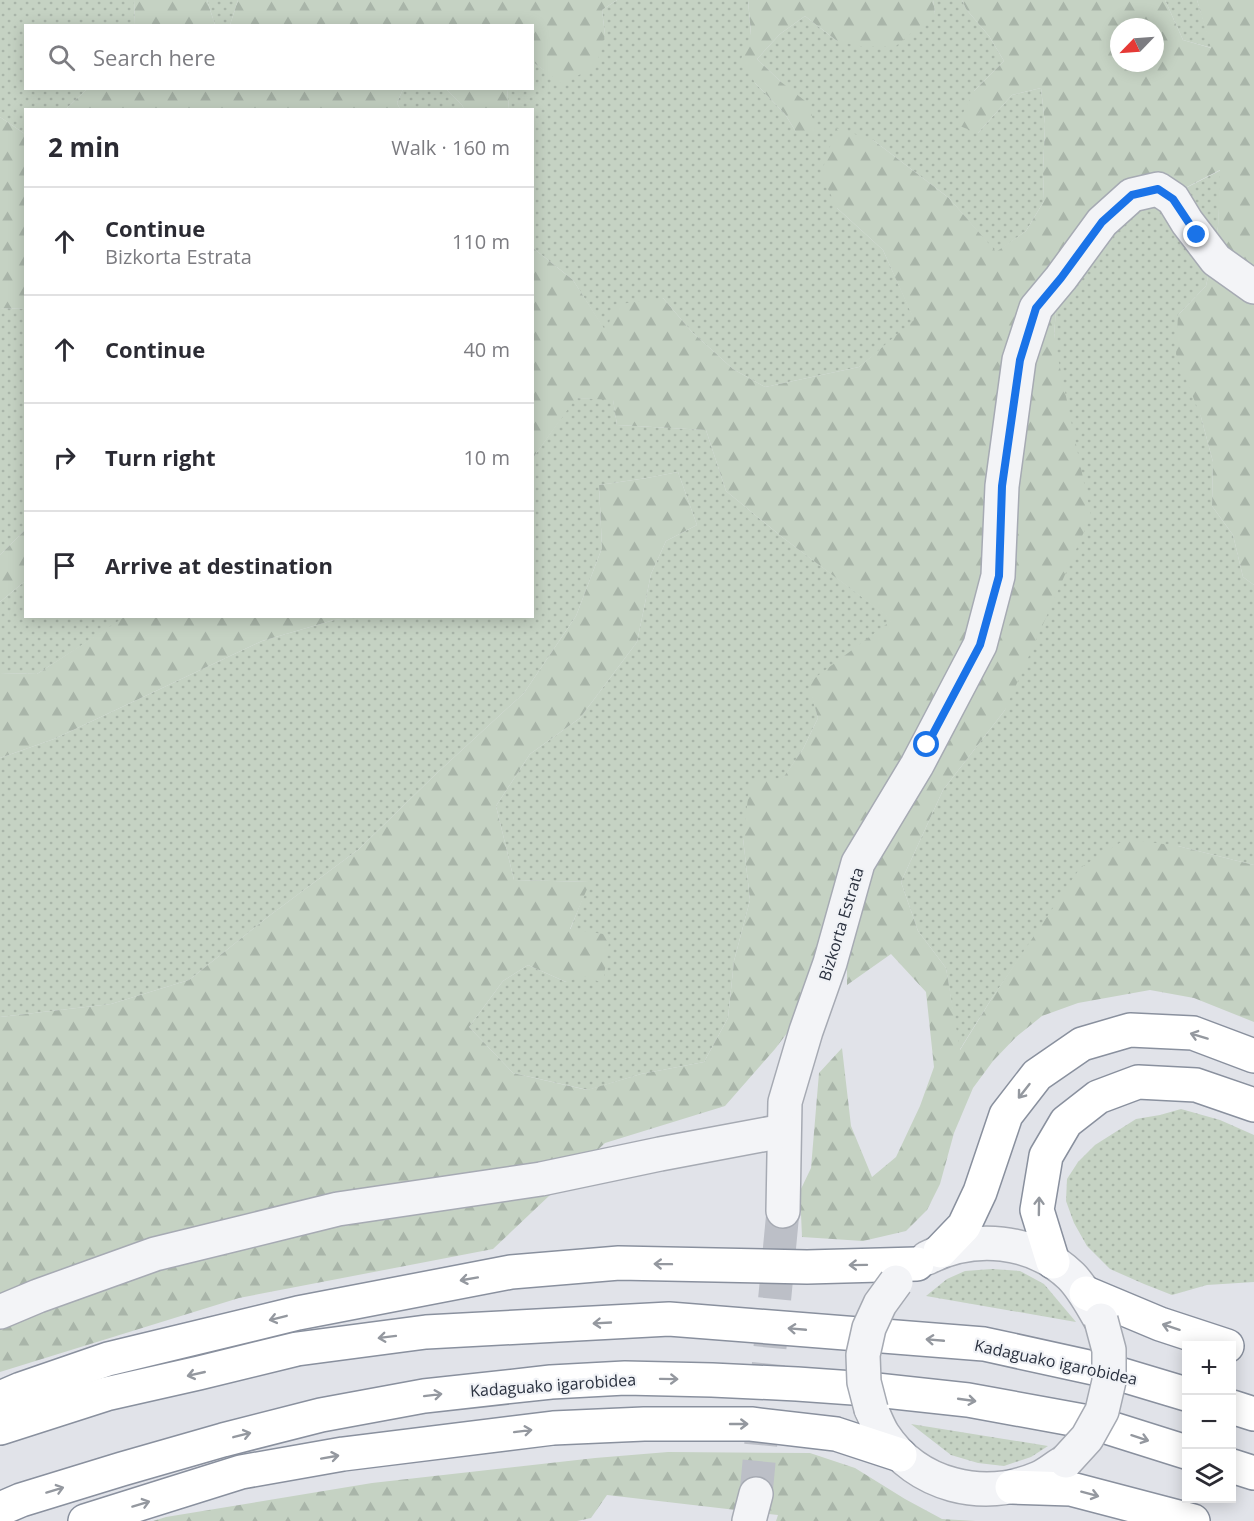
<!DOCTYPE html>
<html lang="en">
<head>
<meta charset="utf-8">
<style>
  :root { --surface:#fff; --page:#f7f7f7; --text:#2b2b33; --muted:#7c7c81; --line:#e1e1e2 }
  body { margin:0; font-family:"Open Sans",sans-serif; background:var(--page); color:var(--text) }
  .controls { position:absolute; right:18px; bottom:18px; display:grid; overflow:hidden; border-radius:0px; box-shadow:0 3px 15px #0003 }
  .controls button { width:54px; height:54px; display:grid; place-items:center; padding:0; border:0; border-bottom:2px solid var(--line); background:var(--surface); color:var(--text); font:30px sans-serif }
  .compass { position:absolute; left:1110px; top:18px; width:54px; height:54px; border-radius:50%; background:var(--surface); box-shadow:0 3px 15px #0003; rotate:245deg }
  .stop { position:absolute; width:18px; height:18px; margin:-14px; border:4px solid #1a73e8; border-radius:50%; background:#fff }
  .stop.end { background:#1a73e8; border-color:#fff; box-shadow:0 2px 6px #0008 }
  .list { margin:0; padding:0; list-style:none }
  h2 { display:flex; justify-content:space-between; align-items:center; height:78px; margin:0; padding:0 24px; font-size:26px }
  h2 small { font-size:20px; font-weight:400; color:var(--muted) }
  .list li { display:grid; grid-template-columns:39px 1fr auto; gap:18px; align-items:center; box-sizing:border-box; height:108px; padding:0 24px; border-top:2px solid var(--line) }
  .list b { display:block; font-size:22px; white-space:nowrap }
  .list p { margin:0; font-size:20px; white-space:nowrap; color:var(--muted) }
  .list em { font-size:20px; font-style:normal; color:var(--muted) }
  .icon { flex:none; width:33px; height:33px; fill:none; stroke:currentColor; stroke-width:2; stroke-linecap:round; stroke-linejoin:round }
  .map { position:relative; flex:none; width:1254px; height:1521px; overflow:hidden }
  .search { position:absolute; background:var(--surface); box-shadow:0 3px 15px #0003; left:24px; top:24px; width:510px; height:66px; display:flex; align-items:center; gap:15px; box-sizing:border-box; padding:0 21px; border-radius:0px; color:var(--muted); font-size:22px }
  .panel { position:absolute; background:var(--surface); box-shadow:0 3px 15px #0003; left:24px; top:108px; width:510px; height:510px; border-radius:0px }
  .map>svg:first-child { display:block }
</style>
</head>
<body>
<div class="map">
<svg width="1254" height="1521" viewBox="0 0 1254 1521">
  <defs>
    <pattern id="grass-dots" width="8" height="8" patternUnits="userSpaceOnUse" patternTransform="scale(1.5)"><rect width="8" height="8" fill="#c5d2c3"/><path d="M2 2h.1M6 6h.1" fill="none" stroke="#a9b5a9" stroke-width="1.8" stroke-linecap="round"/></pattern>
    <pattern id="forest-firs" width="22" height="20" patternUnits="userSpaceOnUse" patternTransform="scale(1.5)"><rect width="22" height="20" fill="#c5d2c3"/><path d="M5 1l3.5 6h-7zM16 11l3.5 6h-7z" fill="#a9b5a9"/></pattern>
  </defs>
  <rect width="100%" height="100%" fill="#e1e3e9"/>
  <!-- grass -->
  <g fill="url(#grass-dots)">
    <path d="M0,0H134L135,25L26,26V88L87,89L66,109L26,110L25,134L0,117Z"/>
    <path d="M207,0H238L230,25H215Z"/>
    <path d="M617,0H748L755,83L785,114L796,132L781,82L757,59L780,34L805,16L837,41L935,13L933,0H962L966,9L989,36L1004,61L974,91L978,133L1012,95L1041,88L1045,124L1043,172L1044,201L1026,231L996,253L949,198L873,140L837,208L883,250L915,321L859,367L765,387L733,369L692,332L663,298L607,334L573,280L533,248L532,110L509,109L507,89L532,88L533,62L544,70L605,35L602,10Z"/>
    <path d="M1165,0H1197L1212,48L1183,40Z"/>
    <path d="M403,89H446L462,105L464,109H400L397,103Z"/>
    <path d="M1221,170L1218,227L1206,286L1178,315L1201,417L1213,462L1212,506L1233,535L1243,577L1254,585V865L1178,846L1028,946L992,998L959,1051L946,968L918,931L901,882L943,790L1005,710L1054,339L1056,306L1117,223Z"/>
    <path d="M0,308L26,309L25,530L0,555Z"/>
    <path d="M575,398L613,399L617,425L706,430L726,491L782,537L893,620L809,683L818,718L803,749L743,838L750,900L734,961L728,1018L704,1062L641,1074L588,1090L513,1073L469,1027L503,981L528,965L566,982L610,936L570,930L589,882L514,880L496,806L530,754L580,718L637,642L651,574L666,541L697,525L678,472L647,478L599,485L602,548L576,616L524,693L437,773L359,849L269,916L189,980L111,1004L0,1017V758L54,739L262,641L334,620L365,616H532L533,458Z"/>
    <path d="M25,581L26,616L126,617L37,674L0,673V602Z"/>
    <path d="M1181,1109L1220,1120L1254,1135V1282L1207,1285L1172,1295L1144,1284L1110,1269L1087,1246L1074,1223L1066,1201L1067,1179L1078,1162L1095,1145L1136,1119L1160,1115Z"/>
    <path d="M992,1269L1020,1271L1044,1284L1076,1322L926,1296L947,1279L965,1271Z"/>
    <path d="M911,1424L1048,1446L1031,1457L1004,1466L978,1463L951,1455Z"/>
  </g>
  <!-- forest -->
  <g fill="url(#forest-firs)" fill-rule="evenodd">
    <path d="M134,0H207L215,25H135Z"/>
    <path d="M238,0H617L602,10L605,35L596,66L562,84L533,62L532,26L230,25Z"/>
    <path d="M748,0H933L935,13L896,46H860L837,41L805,16L780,34L757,59L781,82L809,104L816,133L796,132L785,114L755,83L741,59L751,34Z"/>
    <path d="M962,0H1165L1183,40L1211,48L1197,0H1254V585L1243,577L1233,535L1212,506L1213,462L1201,417L1176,354L1178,315L1206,286L1218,227L1220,170L1117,223L1056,306L1054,339L1091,516L1005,710L943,790L901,882L918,931L946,968L960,1050L992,998L1080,868L1126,839L1178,846L1254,865V1022L1194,998L1150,990L1078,1003L1042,1016L1016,1037L993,1061L973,1088L954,1133L940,1184L927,1210L906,1231L863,1241L802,1237L800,1191L811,1168L819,1073L842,1048L851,1126L872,1177L896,1157L920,1106L934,1067L926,992L891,954L847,985V954L775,1049L725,1106L605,1143L493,1249L239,1298L0,1372V1017L111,1004L189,980L269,916L359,849L437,773L524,693L576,616L602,548L599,485L647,478L678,472L697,525L666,541L651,574L637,642L580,718L530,754L496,806L514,880L590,882L570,929L610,935L603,983L583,976L566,982L528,965L503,981L469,1027L513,1073L587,1090L641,1074L704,1062L728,1018L734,961L750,900L743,838L750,782L783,778L803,749L818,718L808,683L892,620L782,537L726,491L706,430L617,425L613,400L576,398L533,458V248L573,280L607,333L613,305L663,298L692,332L733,369L765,387L859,367L914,320L883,250L837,208L821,174L836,128L873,140L949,198L996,252L1026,231L1044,201L1043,172L1045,124L1041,88L1012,95L978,133L957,125L974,91L1004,61L989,36L966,9ZM1119,27H1155V63H1119Z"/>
    <path d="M87,89V88L403,89L397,103L400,109H66Z"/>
    <path d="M446,89H507L509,109H464L462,105Z"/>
    <path d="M0,117L25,134V309L0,308Z"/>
    <path d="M25,530V581L0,602V555Z"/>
    <path d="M126,616H365V617L334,620L262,641L54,739L0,758V673L37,674Z"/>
    <path d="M668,1452L810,1453L855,1468L905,1499L942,1519L976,1521H776L778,1515L607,1495L591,1518L577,1521H153L166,1517L372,1483L595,1458Z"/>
  </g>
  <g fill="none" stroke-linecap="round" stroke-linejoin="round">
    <!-- minor-tunnel -->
    <path stroke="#bcbfc7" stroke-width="33" stroke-dasharray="33 16" stroke-linecap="butt" d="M756,1494L783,1211"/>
    <defs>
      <g id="minor">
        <path d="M783,1211L785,1102L806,1031L830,963L858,863L917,765L980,645L998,576L1002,486L1019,360L1036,308L1061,278L1102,222L1132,195L1158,189L1173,199L1187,222L1216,260L1254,287"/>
        <path d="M927,1258C974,1234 1032,1239 1071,1276C1083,1288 1091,1304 1100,1319"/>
        <path d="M0,1312L38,1296L155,1254L338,1209L541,1179L660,1154L783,1131"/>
        <path d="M871,1409C875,1417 878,1426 883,1434C917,1486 983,1502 1039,1478C1048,1474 1057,1466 1066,1461"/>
        <path d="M749,1521L756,1494"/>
      </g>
      <g id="highway">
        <path d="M940,1251L964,1226L980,1192L1006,1115L1037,1075L1082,1044L1130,1030L1193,1033L1254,1056"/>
        <path d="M1053,1262L1037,1210L1046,1156L1066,1122L1098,1097L1138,1082L1196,1085L1254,1105"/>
        <path d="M1086,1293L1160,1324L1227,1346"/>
        <path d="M0,1398L21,1389L108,1359L298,1313L511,1272L619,1263L807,1267L917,1264"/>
        <path d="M1232,1407L1254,1414"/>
        <path d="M0,1428L106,1394L199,1373L297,1349L426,1332L669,1319L984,1344L1116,1373L1186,1394"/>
        <path d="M1232,1466L1254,1473"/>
        <path d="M1012,1487L1071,1489L1193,1521"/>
        <path d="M0,1509L21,1500L122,1469L223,1440L321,1415L424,1396L551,1382L625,1378L712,1380L797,1384L867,1389L968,1400L1094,1423L1186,1452"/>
        <path d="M85,1521L241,1472L343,1454L553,1428L644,1424H751L836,1434L900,1455"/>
      </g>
    </defs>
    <!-- minor casing -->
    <use href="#minor" stroke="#a6aab3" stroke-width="36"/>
    <!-- highway casing -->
    <use href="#highway" stroke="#89909e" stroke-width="36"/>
    <!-- minor -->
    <use href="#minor" stroke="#f3f4f7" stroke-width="33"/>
    <!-- highway -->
    <use href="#highway" stroke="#fff" stroke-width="33"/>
    <defs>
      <g id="minor-bridge">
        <path d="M871,1409L864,1382L863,1355L869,1328L880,1304L896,1282"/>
        <path d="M1066,1461L1087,1438L1102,1411L1109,1381V1350L1101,1320"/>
      </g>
    </defs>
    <!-- minor-bridge casing -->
    <use href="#minor-bridge" stroke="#a6aab3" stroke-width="36" stroke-linecap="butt"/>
    <!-- minor-bridge -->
    <use href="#minor-bridge" stroke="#f3f4f7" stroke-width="33"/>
  </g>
  <!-- one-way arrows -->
  <defs><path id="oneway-shaft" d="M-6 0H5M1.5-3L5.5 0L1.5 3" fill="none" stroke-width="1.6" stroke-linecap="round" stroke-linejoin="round" transform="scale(1.5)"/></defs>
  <g stroke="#94989f">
    <use href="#oneway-shaft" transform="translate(1199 1036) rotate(-163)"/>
    <use href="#oneway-shaft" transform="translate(1024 1091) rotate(128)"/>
    <use href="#oneway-shaft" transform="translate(1039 1206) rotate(-89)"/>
    <use href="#oneway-shaft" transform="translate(663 1264) rotate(-179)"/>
    <use href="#oneway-shaft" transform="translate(858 1265) rotate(179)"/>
    <use href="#oneway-shaft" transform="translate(469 1279) rotate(170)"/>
    <use href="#oneway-shaft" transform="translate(278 1318) rotate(166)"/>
    <use href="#oneway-shaft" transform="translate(602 1323) rotate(177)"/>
    <use href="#oneway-shaft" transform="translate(1171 1327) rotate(-162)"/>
    <use href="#oneway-shaft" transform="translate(797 1329) rotate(-175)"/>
    <use href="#oneway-shaft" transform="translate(387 1337) rotate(173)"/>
    <use href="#oneway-shaft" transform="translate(935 1340) rotate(-175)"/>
    <use href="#oneway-shaft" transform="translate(196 1374) rotate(167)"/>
    <use href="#oneway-shaft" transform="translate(669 1379) rotate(1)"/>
    <use href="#oneway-shaft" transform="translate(433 1395) rotate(-7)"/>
    <use href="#oneway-shaft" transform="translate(967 1400) rotate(8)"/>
    <use href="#oneway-shaft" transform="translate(739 1424)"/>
    <use href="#oneway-shaft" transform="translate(523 1431) rotate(-7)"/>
    <use href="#oneway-shaft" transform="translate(242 1435) rotate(-14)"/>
    <use href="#oneway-shaft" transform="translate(1140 1438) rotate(18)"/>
    <use href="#oneway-shaft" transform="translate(330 1457) rotate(-10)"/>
    <use href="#oneway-shaft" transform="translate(55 1490) rotate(-17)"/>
    <use href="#oneway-shaft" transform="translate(1090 1494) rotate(15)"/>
    <use href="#oneway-shaft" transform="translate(141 1504) rotate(-17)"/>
  </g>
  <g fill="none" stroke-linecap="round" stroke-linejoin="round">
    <!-- route -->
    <path stroke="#1a73e8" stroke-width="8" d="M927,745L980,645L999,576L1002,486L1020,360L1036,308L1061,278L1102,222L1132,195L1158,189L1173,199L1197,235"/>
  </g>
  <g text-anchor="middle" stroke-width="4.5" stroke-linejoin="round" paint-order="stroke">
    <!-- street labels -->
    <g font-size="16" fill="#2a313f" stroke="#f0f2f6">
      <text transform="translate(841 924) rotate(-73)" y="6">Bizkorta Estrata</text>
      <text transform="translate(1056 1362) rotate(12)" y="6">Kadaguako igarobidea</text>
      <text transform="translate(553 1385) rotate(-4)" y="6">Kadaguako igarobidea</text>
    </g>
  </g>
</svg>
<div class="controls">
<button>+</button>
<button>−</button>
<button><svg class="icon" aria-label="layers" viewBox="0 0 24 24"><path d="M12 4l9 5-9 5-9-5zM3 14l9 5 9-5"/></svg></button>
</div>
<svg class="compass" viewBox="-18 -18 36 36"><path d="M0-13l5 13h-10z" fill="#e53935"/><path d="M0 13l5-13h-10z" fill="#7c7c81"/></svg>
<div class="stop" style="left:927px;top:745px"></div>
<div class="stop end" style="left:1197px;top:235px"></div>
<div class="search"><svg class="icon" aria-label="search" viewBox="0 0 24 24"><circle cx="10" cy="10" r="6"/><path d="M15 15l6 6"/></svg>Search here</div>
<section class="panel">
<h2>2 min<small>Walk · 160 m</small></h2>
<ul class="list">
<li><svg class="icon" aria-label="ahead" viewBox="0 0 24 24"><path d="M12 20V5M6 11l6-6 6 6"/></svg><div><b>Continue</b><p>Bizkorta Estrata</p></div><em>110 m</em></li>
<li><svg class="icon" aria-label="ahead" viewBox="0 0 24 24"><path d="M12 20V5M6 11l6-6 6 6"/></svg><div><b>Continue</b></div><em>40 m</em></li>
<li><svg class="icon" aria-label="right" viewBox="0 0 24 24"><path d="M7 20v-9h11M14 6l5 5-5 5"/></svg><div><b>Turn right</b></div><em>10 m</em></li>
<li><svg class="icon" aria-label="arrive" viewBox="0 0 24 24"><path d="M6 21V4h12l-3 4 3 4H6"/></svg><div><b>Arrive at destination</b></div></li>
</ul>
</section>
</div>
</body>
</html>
